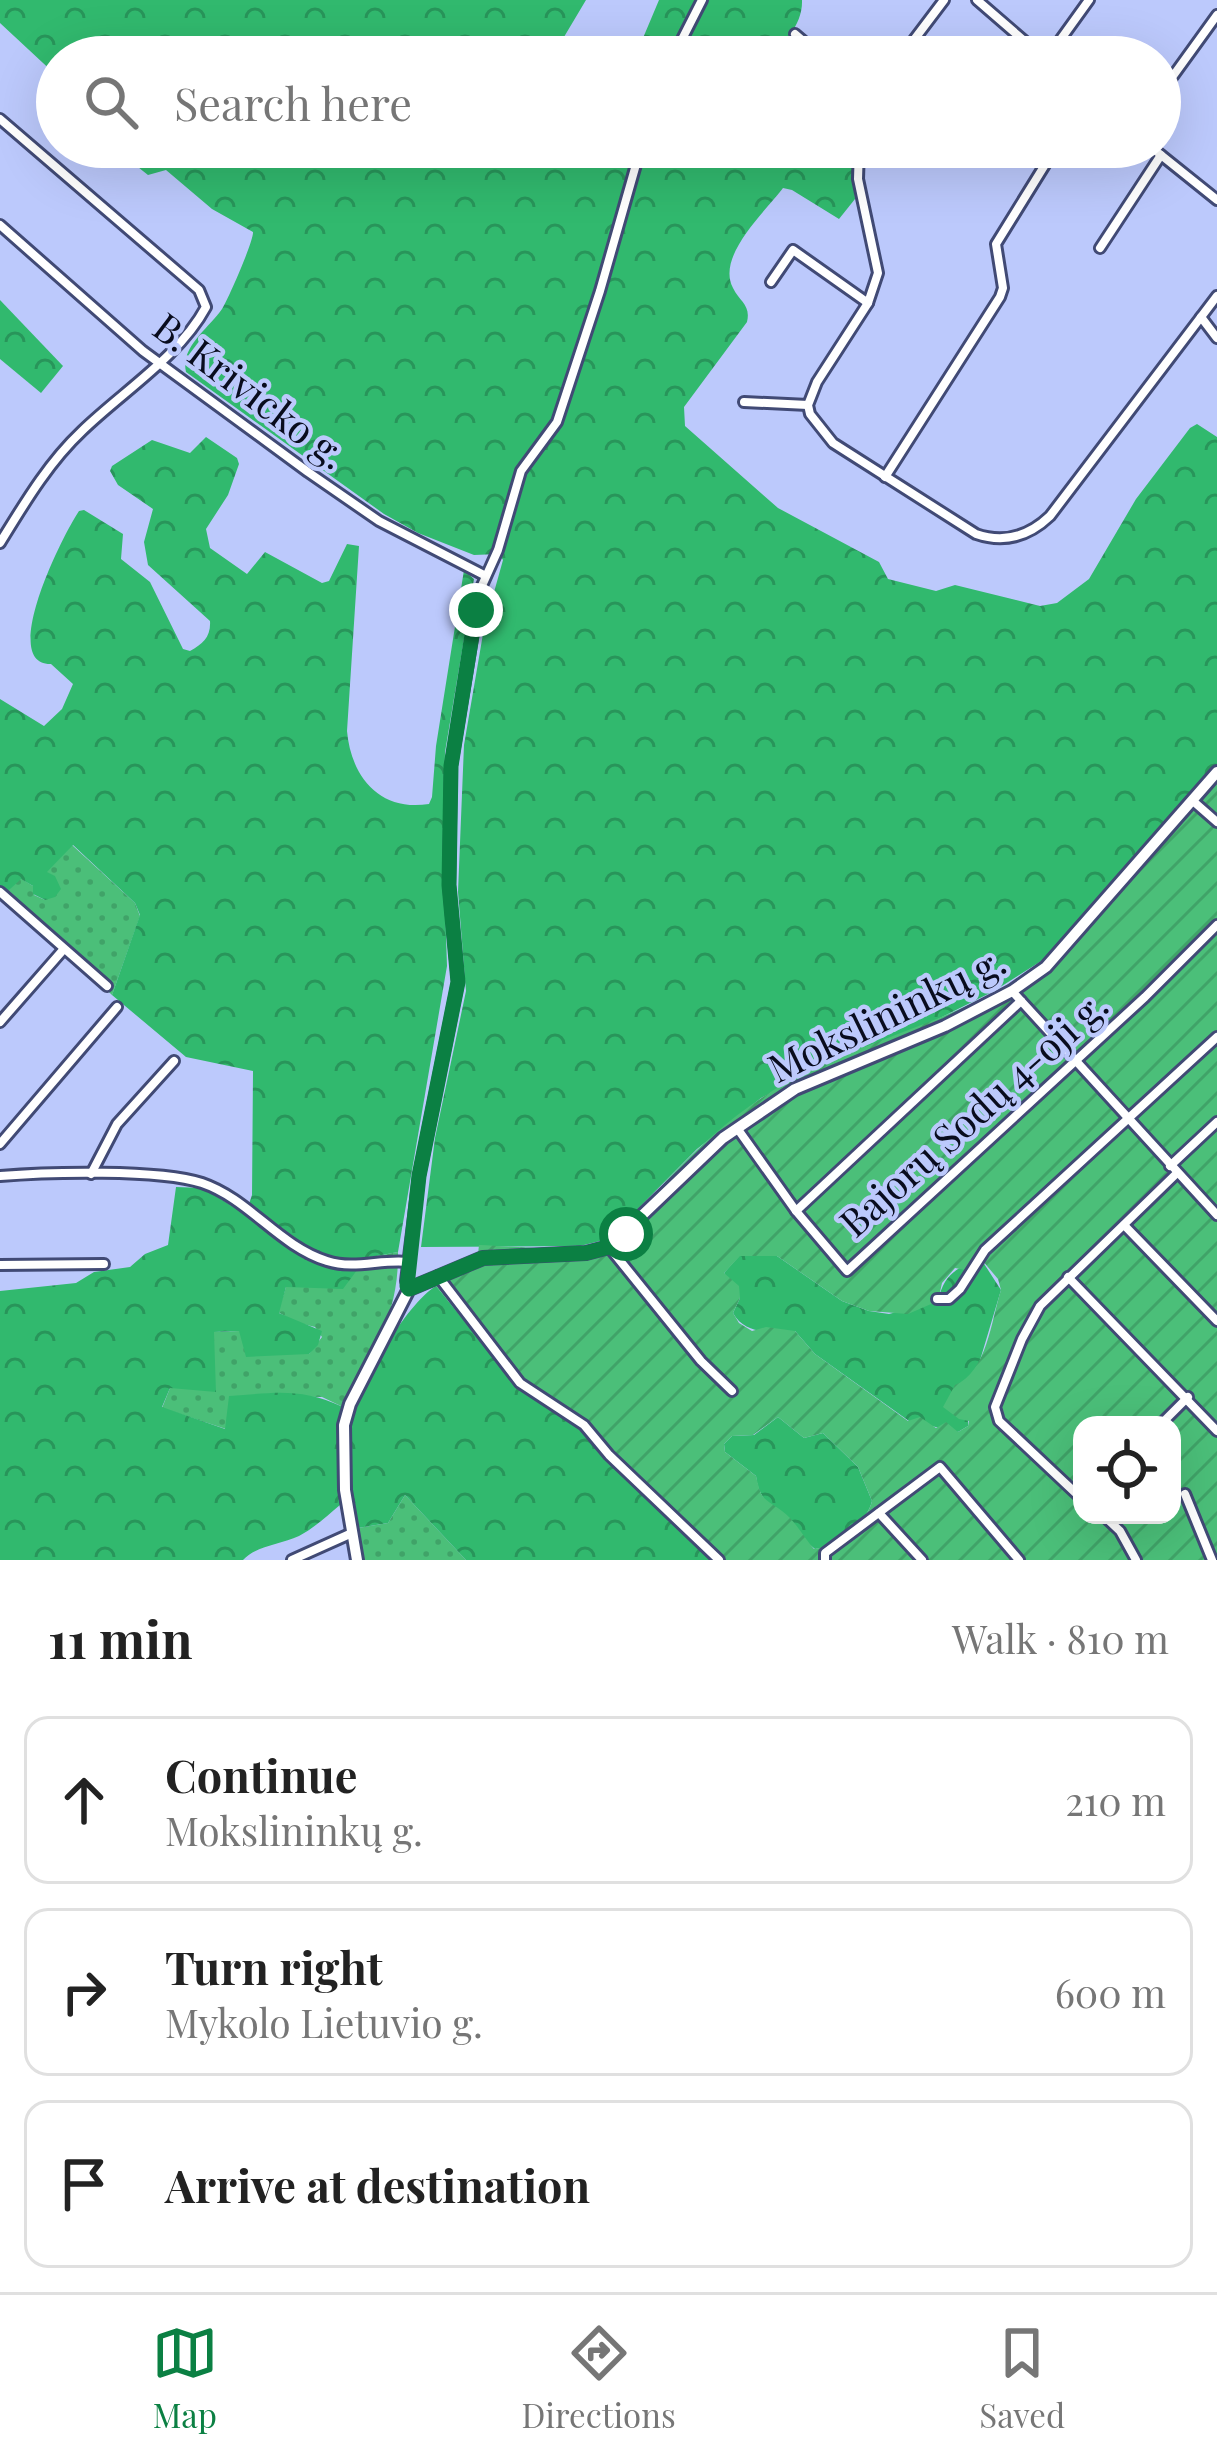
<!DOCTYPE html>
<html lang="en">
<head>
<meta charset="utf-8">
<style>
  :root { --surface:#fff; --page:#f2f2f2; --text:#222; --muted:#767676; --line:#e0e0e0; --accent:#0b8043 }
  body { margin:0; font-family:"Playfair Display",serif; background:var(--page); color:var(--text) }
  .controls { position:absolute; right:36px; bottom:36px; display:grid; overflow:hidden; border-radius:24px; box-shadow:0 12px 48px #0002 }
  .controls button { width:108px; height:108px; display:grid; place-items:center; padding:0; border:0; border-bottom:3px solid var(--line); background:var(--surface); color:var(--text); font:60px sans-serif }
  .stop { position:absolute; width:36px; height:36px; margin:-27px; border:9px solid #0b8043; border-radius:50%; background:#fff }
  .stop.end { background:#0b8043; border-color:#fff; box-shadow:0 3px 12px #0008 }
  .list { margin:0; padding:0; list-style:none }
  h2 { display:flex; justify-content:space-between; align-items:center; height:156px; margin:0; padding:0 48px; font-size:51px }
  h2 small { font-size:39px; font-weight:400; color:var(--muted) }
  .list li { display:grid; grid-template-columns:78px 1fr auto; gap:36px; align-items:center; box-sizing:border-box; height:168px; margin:0 24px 24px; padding:0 24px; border:3px solid var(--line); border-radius:24px }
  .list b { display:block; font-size:45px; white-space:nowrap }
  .list p { margin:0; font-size:39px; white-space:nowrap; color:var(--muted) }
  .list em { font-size:39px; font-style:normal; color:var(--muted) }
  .icon { flex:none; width:66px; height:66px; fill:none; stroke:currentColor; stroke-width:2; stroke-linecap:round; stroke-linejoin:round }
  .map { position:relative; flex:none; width:1217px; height:1560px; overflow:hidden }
  .search { position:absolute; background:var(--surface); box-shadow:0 12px 48px #0002; left:36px; right:36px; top:36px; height:132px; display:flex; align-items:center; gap:30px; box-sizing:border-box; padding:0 42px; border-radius:66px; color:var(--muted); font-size:45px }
  .sheet { height:732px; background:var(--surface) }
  nav { display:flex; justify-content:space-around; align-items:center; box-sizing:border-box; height:168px; border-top:3px solid var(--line); background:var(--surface); font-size:33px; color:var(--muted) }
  nav a { display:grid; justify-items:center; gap:6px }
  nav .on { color:var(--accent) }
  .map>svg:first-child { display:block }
</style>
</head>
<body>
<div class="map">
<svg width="1217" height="1560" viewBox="0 0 1217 1560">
  <defs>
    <pattern id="grass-dots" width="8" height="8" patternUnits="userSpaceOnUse" patternTransform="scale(3)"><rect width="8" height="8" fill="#4bbf79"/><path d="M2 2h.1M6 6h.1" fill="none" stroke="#40a368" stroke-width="1.8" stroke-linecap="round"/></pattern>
    <pattern id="forest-crowns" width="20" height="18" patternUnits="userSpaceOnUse" patternTransform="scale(3)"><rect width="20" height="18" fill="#31b96e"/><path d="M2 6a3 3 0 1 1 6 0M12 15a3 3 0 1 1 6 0" fill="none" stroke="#28955a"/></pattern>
    <pattern id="garden-furrows" width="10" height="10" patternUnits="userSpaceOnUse" patternTransform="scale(3)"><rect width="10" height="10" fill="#4bbf79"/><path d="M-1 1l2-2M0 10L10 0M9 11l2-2" fill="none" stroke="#40a368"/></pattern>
  </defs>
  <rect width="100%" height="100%" fill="#bcc9fc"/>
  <!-- grass -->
  <g fill="url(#grass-dots)">
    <path d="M72,845L135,903L140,916L112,995L5,894L20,878L33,886L34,895L45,900L46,872Z"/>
    <path d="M398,1252C399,1315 373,1353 343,1407L322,1397L230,1396L226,1429L162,1408L170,1388L213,1332L239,1331L309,1354L322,1337L315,1327L295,1322L278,1312L286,1287L366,1258Z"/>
    <path d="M405,1495L466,1560H362L358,1528L388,1523Z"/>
  </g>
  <!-- forest -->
  <g fill="url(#forest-crowns)">
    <path d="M0,0H586L561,42V57H57V76L0,23Z"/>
    <path d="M659,0H802C803,26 782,48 759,57C748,62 654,57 635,57Z"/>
    <path d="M124,147H852L855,199L839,219L792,190L783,188C765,212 716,256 733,288C740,302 751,305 747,322L684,407L685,426L778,508L879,562L888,579L936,591L955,585L1040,606L1057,603L1089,579L1136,499L1190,428L1197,424L1217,437V765L1046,958L994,991L920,1028L814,1070L761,1098L697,1149L608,1239L580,1246L421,1247L435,1138L466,991L458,892L464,745L484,628L503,560L499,554L474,555L418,533L384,514L186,372C180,347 209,328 222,309C228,300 254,240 253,232L212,209L166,170L148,175L124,156Z"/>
    <path d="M0,300L63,366L41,393L0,359Z"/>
    <path d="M206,437L237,458L239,464L228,495L206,529L210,548L247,574L265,552L322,583L329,581L347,544L359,546L347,731C351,776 379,812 429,804L432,797L436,746L464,570L474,579L445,752L443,844L447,966L398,1252L366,1258L343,1289L286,1287L279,1313L322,1331L318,1345L309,1354L246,1357L239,1331L214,1332L216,1392L170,1388L162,1407L225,1429L229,1396C274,1393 300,1387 343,1407L339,1428L340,1505C327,1516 314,1528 299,1536C280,1545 257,1545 243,1560H0V1291L76,1283L94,1272L130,1267L145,1254L168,1245L176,1187L203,1188L240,1211L248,1207L252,1195L253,1071L186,1057L112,995L140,915L135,903L73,845L47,872L55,876L61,889L55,897L45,900L33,894V886L21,879L5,894L0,889V699L44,726L62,709L73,684L51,664C0,665 58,543 79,511L84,510L123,534L121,559L150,582L183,649L190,651C203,644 211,637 210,621L148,565L144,542L153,509L118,485L110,471L112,466L152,440L190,453Z"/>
    <path d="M740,1255L777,1256L842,1301L869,1311L889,1314L938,1301C944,1274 956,1268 981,1259L1001,1290L978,1367L969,1380L968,1426L958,1432L909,1421L815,1354L795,1331C771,1331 746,1336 733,1313L740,1298L724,1273Z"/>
    <path d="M436,1286L513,1381L580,1426L715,1560H466L405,1495L388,1523L358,1528C353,1495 343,1460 348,1426C353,1392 407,1303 436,1286Z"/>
    <path d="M778,1417L804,1438L823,1433L858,1467L872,1501C867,1523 836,1546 815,1549C793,1530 758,1506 756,1476L725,1452L724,1444L732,1436L754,1435Z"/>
  </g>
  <!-- garden -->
  <path fill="url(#garden-furrows)" fill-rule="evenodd" d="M1217,765V1560H715L580,1426L513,1381L436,1286L477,1263L479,1245C514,1246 576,1254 607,1239C630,1227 649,1200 666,1181C696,1150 727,1120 763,1097C855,1036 974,1024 1058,948ZM740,1256H777L842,1301L869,1311L908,1314L938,1301L942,1283L955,1268L965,1270L982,1260L998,1279L1001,1290C991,1321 987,1372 955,1385L943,1407L959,1419L969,1421L968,1426L958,1432L946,1422L936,1428L920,1417L908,1421L815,1354L795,1331L766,1327L752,1331L739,1323L733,1313L740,1298L739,1286L724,1273ZM778,1417L804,1438L823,1433L858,1467L872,1501C867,1523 836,1546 814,1549C804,1538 795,1520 782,1511C763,1497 762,1502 756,1476L725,1452L724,1444L732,1436L753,1435ZM1082,1425H1172V1515H1082Z"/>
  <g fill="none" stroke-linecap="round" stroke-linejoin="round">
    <defs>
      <g id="street">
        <path d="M977,0L1043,57"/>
        <path d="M795,34L822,57"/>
        <path d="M673,57L702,0"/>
        <path d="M901,57L944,0"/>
        <path d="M1048,57L1089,0"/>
        <path d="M1160,94L1217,15"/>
        <path d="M0,119L199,290L206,307C179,357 122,392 82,431C48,463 24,504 0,543"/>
        <path d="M859,147L858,179L878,273L868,303L817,382L808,405L810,414L833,443L976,534C1005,544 1029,536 1050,516L1217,296"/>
        <path d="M1151,147L1217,200"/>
        <path d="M0,225L143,351L308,472L379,521L484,575"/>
        <path d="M1100,248L1161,155"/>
        <path d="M771,282L793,250L868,303"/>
        <path d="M1201,317L1217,338"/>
        <path d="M744,402L808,405"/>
        <path d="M885,477L1000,297L1003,288L996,244L1056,147"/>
        <path d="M1193,801L1217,822"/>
        <path d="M0,892L107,986"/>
        <path d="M1012,991L1217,1215"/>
        <path d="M0,1022L63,950"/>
        <path d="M737,1128L796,1211L847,1271L1145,997L1217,925"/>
        <path d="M0,1144L117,1007"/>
        <path d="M1170,1166L1217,1122"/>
        <path d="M91,1174L117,1124L174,1061"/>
        <path d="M0,1176C47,1172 159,1169 202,1183C249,1199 279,1246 327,1261C355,1270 380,1259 408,1262"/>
        <path d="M796,1211L1021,1001"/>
        <path d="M1124,1225L1217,1321"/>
        <path d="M609,1247L701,1361L732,1391"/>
        <path d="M0,1265L104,1264"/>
        <path d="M438,1276L520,1383L584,1425L609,1455L719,1560"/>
        <path d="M1068,1277L1217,1431"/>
        <path d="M409,1289L406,1281L419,1176L458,982L449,885L451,766L480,590L498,550L521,471L557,422L600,291L641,147"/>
        <path d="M937,1299H949L960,1289L985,1250L1217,1037"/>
        <path d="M1160,1425L1188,1397"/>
        <path d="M1185,1494L1212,1560"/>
        <path d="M1082,1499L999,1421L995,1407L1022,1339L1040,1306L1177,1173"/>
        <path d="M879,1513L922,1560"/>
        <path d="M1103,1515L1120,1531L1136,1560"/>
        <path d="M292,1560L352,1533"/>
        <path d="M825,1560V1553L940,1467L1019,1560"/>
      </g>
      <path id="secondary" d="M357,1560L345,1490L344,1425L350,1404L409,1289L483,1258L586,1253L609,1247L723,1138L795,1089L945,1026L1012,991L1046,967L1217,772"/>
    </defs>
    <!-- street casing -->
    <use href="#street" stroke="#414a75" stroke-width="14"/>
    <!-- secondary casing -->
    <use href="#secondary" stroke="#414a75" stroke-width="16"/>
    <!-- street -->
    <use href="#street" stroke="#fff" stroke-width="8"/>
    <!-- secondary -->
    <use href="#secondary" stroke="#fff" stroke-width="10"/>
  </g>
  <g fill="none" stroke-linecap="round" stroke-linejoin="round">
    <!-- route -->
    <path stroke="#0b8043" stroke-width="15" d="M476,610L451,766L449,885L458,982L419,1176L407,1286L409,1289L483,1258L586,1253L609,1247L626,1234"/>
  </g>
  <g text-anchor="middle" stroke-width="9" stroke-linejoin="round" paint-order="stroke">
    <!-- street labels -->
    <g font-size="39" fill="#090c1e" stroke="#bcc9fc">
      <text transform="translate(250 391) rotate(37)" y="14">B. Krivicko g.</text>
      <text transform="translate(887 1015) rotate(-26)" y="14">Mokslininkų g.</text>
      <text transform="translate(974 1114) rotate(-42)" y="14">Bajorų Sodų 4-oji g.</text>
    </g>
  </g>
</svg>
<div class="controls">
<button><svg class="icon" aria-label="locate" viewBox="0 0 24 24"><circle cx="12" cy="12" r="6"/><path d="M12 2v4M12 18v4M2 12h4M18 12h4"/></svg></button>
</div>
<div class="stop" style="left:626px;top:1234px"></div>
<div class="stop end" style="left:476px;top:610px"></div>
<div class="search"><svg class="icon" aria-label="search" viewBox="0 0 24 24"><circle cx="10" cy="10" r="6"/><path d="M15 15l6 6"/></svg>Search here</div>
</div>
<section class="sheet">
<h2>11 min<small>Walk · 810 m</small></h2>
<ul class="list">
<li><svg class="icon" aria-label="ahead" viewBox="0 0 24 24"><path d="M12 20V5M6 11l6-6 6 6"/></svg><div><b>Continue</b><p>Mokslininkų g.</p></div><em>210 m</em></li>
<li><svg class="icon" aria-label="right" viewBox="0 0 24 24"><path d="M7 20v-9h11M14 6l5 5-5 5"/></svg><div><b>Turn right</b><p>Mykolo Lietuvio g.</p></div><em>600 m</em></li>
<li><svg class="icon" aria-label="arrive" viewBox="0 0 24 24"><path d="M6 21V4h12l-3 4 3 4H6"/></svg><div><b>Arrive at destination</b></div></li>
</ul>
</section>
<nav>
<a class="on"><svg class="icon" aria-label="map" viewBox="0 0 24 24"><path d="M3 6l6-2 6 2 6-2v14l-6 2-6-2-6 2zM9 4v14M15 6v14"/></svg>Map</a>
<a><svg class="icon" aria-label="directions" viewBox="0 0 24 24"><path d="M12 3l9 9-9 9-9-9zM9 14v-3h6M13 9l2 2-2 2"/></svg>Directions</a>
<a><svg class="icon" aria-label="saved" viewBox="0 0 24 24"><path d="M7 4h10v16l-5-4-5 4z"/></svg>Saved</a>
</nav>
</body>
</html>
